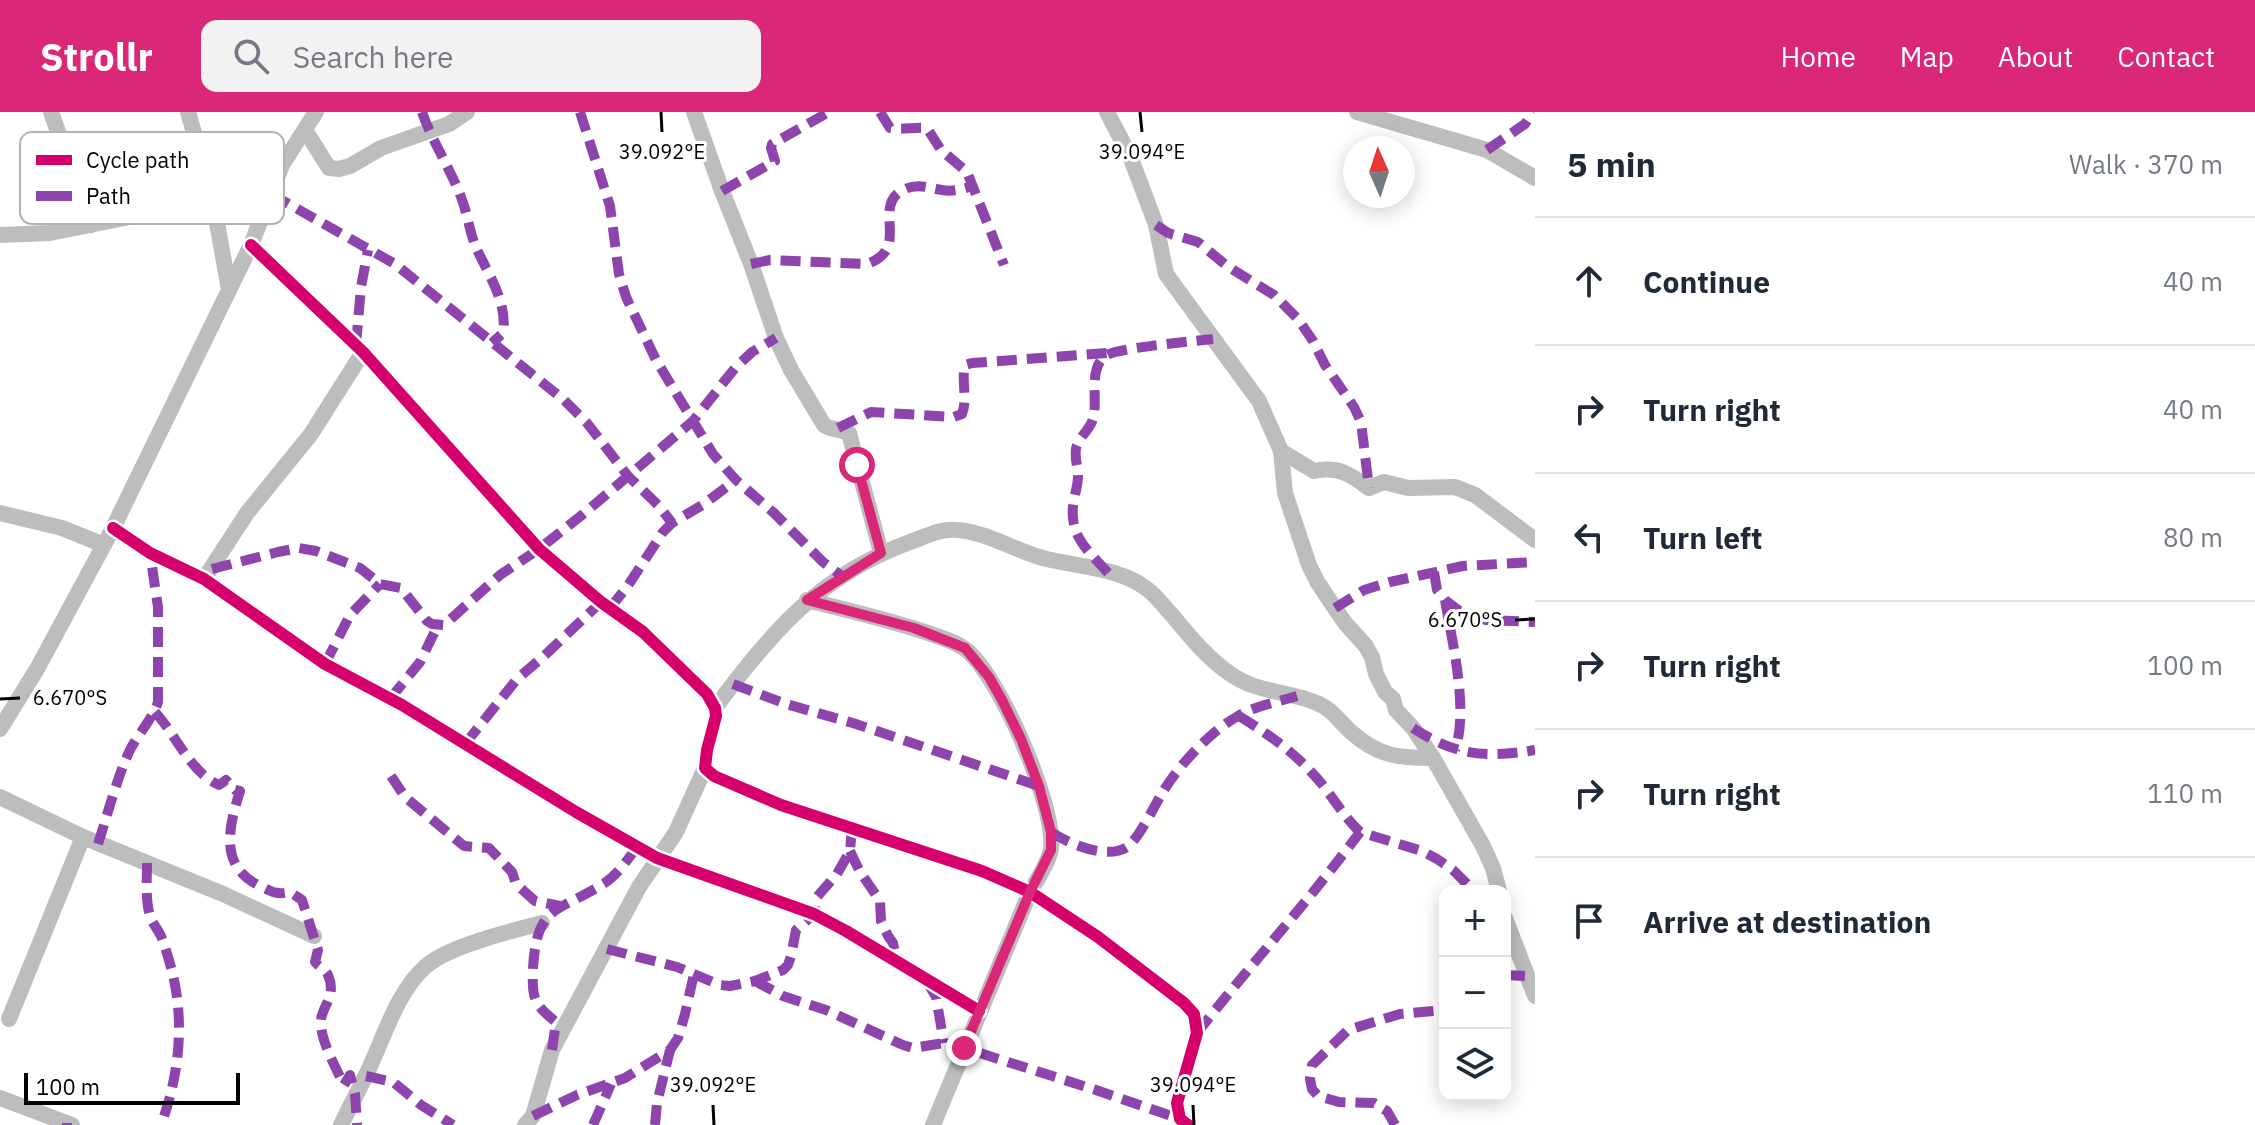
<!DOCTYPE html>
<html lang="en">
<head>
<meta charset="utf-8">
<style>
  :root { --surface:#fff; --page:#f2f2f3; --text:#1f2937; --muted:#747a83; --line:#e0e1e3; --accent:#db2777 }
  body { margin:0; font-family:"IBM Plex Sans",sans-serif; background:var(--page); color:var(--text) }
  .controls { position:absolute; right:24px; bottom:24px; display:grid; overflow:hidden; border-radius:16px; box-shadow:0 4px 20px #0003 }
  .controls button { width:72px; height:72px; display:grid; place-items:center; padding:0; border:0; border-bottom:2px solid var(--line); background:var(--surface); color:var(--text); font:40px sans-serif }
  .compass { position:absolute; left:1343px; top:24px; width:72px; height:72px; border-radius:50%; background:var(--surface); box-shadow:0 4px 20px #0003; rotate:357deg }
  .scale { position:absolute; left:24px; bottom:20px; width:216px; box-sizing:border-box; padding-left:8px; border:4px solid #000; border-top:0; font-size:22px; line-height:28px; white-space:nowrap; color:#000; -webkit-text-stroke:6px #fff; paint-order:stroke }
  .stop { position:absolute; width:24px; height:24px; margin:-18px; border:6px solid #db2777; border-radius:50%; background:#fff }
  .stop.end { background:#db2777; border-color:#fff; box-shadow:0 2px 8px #0008 }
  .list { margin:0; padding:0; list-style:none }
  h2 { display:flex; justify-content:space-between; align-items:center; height:104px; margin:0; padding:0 32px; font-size:34px }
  h2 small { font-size:26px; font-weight:400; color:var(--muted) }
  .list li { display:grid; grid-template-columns:52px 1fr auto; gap:24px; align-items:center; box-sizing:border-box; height:128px; padding:0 32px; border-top:2px solid var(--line) }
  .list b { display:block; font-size:30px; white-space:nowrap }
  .list em { font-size:26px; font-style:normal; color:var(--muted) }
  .icon { flex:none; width:44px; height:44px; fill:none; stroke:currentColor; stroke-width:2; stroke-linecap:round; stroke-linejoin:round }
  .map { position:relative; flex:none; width:1535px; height:1013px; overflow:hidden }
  header { display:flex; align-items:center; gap:48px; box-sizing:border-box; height:112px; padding:0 40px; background:var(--accent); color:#fff }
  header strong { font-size:38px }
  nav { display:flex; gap:44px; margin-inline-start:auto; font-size:28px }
  .search { width:560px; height:72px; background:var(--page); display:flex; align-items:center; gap:20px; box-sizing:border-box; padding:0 28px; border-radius:16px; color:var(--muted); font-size:30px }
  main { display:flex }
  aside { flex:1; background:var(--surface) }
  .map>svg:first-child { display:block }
</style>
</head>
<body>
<header>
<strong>Strollr</strong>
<div class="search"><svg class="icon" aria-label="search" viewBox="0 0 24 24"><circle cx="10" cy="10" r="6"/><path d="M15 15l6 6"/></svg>Search here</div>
<nav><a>Home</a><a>Map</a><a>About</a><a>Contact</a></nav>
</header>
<main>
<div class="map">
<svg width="1535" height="1013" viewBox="0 0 1535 1013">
  <rect width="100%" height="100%" fill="#fff"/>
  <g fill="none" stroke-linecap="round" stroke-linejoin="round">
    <!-- minor -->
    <g stroke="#bdbdbd" stroke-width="16">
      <path d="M51,0L91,113"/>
      <path d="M188,0L212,83L229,178"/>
      <path d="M694,0L722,79L751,152L776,226L791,258L824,313C831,318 840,317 849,321L881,441"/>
      <path d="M1107,0L1130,44L1156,113L1166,162L1259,289L1281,339L1285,381L1309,453L1318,471L1345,511L1365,533L1372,545L1376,562L1385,580L1393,587L1396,598L1413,616L1433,646L1483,734L1493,756L1499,779"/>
      <path d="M1357,0L1487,38L1535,66"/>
      <path d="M305,18L329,56L339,57L350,54L381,36L449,12L467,0"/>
      <path d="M197,28L245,67"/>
      <path d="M0,123L50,121L179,95L282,53"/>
      <path d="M251,133L363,240L539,437L601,490L643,520L707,582L715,596L716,604L707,638L705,656L714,664L781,693L982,759L1030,780L1098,825L1184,891L1194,902L1197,921L1177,991L1180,1007L1188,1013"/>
      <path d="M1281,339L1314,359C1338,354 1350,362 1369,376L1384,370L1408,376L1455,375L1475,383L1535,428"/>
      <path d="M0,401L62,416L104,433"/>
      <path d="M113,416L150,441L204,467L325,552L402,593L576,700L657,746L814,802L846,819L979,899"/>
      <path d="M204,467L247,401L311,322L363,240"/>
      <path d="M807,488C849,499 891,508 931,522C942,526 956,530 965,537C999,562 1056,695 1051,736C1049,751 1037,767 1030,780L933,1013"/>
      <path d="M715,596C770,521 820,463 910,430C924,425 941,416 957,418C983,419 1017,439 1043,446C1076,455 1119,455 1147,477C1157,484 1164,495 1172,503C1190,525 1209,548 1232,563C1259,582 1295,579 1323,594C1334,600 1341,611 1350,619C1377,644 1398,646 1433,646"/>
      <path d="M0,617L37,557L113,416L251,133L282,53L316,0"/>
      <path d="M0,685L83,725L223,782L314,824"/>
      <path d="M1505,806L1535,884"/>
      <path d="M9,907L83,725"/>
      <path d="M0,986L72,1013"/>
      <path d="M341,1013C349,996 358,980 366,963C383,929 396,880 426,854C449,834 511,819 542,811"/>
      <path d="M525,1013L533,1004L552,938L639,775L676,720L705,656"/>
    </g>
    <!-- quiet -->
    <g stroke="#8e44ad" stroke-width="10" stroke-dasharray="20 10" stroke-linecap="butt">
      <path d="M422,0C432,29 450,56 461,85C467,100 469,117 475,133C487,161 508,189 503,221L492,231"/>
      <path d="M580,0L610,94L619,162L626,185L656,248L713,342L736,368L774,401L823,450L842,464"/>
      <path d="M880,0L890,16C903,18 914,15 927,16L941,38L967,60L1004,153"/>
      <path d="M1487,38L1525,12L1533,0"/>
      <path d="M722,79L775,49L771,36L772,32L829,0"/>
      <path d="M271,82L395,152L564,288L587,311L628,364L659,394L672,411"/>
      <path d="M1156,113L1168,121L1198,130L1227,154L1274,183L1298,207L1313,229L1325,253L1354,295L1361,310L1369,376"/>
      <path d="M751,152L770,148L867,152C913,136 869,93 905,77C918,71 929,76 942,78C953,80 963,77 973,74"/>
      <path d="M356,233L361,175L368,138"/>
      <path d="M838,316L871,300L954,305L962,302C968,286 961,270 965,253L972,251L1108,241"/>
      <path d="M212,457L278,440L299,436L316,439L360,456L380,472L401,476L427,509L432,512L444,513L500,463L539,437L582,403L693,309L735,256L752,240L776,226"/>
      <path d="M1434,460L1437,478L1445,488L1458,498L1486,508L1535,510"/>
      <path d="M1108,461C1089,439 1070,426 1073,394C1074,384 1078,374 1078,364C1078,354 1073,342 1077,333C1082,321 1092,317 1094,302C1097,284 1089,257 1105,244C1114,236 1196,229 1213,227"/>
      <path d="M1445,488C1452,529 1469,598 1455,638"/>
      <path d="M610,496L627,475L663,420L672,411L704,392L736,368"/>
      <path d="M1335,496L1364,478L1390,470L1463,454L1535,450"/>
      <path d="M325,552L350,503L380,472"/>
      <path d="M733,572L786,592L856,612L1039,674"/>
      <path d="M390,587L420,550L438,513"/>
      <path d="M155,600C176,623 190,660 219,673L226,668L235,678L240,679C229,714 218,754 260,774C273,780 276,783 290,780L302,788L316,832L318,838L315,850C319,855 325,857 328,863C338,886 319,895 321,913C322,931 336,956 344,973L350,963L355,982L357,1013"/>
      <path d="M1239,604C1270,623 1297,642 1321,671C1334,687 1345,706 1360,720L1422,739L1437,747L1453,758L1474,779"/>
      <path d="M1413,616C1456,644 1485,646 1535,638"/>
      <path d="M465,632L517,567L544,544L601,490"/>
      <path d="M391,664L405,685L464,734L489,736L512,760L516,772L535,789L560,794"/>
      <path d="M1051,720C1069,732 1107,748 1127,735C1139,727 1155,692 1164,678C1180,652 1211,619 1238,604C1255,594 1278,590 1297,584"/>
      <path d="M98,732C108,701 116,669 129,640C137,623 152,608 158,590V495L150,441"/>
      <path d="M850,739L859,758L880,789L881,809L888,824L893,831L896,845L901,848"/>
      <path d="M147,751C147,770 145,790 151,807C154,813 158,818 161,824C165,834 169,848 172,859C185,911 179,964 161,1013"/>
      <path d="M1505,811L1506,812"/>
      <path d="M607,837L677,855L720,873L730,874L755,869L783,858L788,853L791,844L796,818L814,802L816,786L837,762L850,739L852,716"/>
      <path d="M1505,863L1526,864"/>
      <path d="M755,869L783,884L826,898L903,933L913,936L944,931L964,936L1096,978L1180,1007L1177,1012"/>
      <path d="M927,870L936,885L944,931"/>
      <path d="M1197,921C1250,853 1309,789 1360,720"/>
      <path d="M552,938L556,910C533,892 532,886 533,856C537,792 557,801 603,772C618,763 627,748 637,735"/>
      <path d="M366,964L393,970L421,993L453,1013"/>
      <path d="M533,1004L577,983L625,966L670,938L678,926L685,902L694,862"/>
      <path d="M67,1013V1011"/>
      <path d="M593,1013L611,972"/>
      <path d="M655,1013L657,991L670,938"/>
      <path d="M1395,1013L1387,999L1374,991L1339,990L1318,984L1312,977L1310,967L1312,953L1348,918L1400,902L1445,898"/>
    </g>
    <defs>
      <g id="cycleway">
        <path d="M251,133L363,240L539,437L601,490L643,520L707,582L715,596L716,604L707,638L705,656L714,664L781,693L982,759L1030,780L1098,825L1184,891L1194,902L1197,921L1177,991L1180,1007L1188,1013"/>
        <path d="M113,416L150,441L204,467L325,552L402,593L576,700L657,746L814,802L846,819L979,899"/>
      </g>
    </defs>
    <!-- cycleway casing -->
    <use href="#cycleway" stroke="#fff" stroke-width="17"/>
    <!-- cycleway -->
    <use href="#cycleway" stroke="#d6006c" stroke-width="12"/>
  </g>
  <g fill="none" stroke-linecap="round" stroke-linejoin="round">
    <!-- route -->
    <path stroke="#db2777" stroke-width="10" d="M857,353L881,441L807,488L914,516L965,536L989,565L1002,588L1021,627L1039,674L1051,720V738L1030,780L964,936"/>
  </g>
  <!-- ticks -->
  <path fill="none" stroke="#000" stroke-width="3" d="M661,0L662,20M1140,0L1142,20M1515,508L1535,507M0,587L20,586M713,993L714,1013M1193,993L1194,1013"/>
  <!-- legend -->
  <rect x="20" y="20" width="264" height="92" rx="12" fill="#fff" stroke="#b2b2b2" stroke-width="2"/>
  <rect x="36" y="43" width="36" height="10" fill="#d6006c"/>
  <rect x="36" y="79" width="36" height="10" fill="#8e44ad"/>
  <g font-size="22" fill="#000">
    <text x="86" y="56">Cycle path</text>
    <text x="86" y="92">Path</text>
  </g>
  <g font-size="20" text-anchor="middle" fill="#000" stroke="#fff" stroke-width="6" stroke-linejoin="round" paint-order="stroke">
    <text x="662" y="47">39.092°E</text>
    <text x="1142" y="47">39.094°E</text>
    <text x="1465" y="515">6.670°S</text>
    <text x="70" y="593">6.670°S</text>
    <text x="713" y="980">39.092°E</text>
    <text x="1193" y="980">39.094°E</text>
  </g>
</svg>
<div class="controls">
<button>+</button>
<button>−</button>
<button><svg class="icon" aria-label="layers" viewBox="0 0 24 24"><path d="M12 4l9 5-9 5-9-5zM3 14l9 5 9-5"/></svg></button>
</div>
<svg class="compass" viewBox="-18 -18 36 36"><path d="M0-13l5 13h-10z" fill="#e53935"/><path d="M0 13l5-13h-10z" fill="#747a83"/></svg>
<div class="scale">100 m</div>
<div class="stop" style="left:857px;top:353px"></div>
<div class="stop end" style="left:964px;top:936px"></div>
</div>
<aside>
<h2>5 min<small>Walk · 370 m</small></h2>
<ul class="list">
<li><svg class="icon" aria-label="ahead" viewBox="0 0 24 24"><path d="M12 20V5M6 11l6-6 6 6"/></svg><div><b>Continue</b></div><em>40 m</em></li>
<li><svg class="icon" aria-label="right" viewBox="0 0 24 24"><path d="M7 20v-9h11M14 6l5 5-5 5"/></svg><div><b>Turn right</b></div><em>40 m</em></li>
<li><svg class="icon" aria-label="left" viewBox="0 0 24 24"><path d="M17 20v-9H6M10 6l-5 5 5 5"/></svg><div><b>Turn left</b></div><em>80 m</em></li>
<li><svg class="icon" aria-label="right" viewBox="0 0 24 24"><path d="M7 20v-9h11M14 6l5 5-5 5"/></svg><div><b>Turn right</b></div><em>100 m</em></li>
<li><svg class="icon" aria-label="right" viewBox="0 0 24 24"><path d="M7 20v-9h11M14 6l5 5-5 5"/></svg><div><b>Turn right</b></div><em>110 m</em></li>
<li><svg class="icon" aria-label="arrive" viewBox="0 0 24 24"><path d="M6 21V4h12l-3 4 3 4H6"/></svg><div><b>Arrive at destination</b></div></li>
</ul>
</aside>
</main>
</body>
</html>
